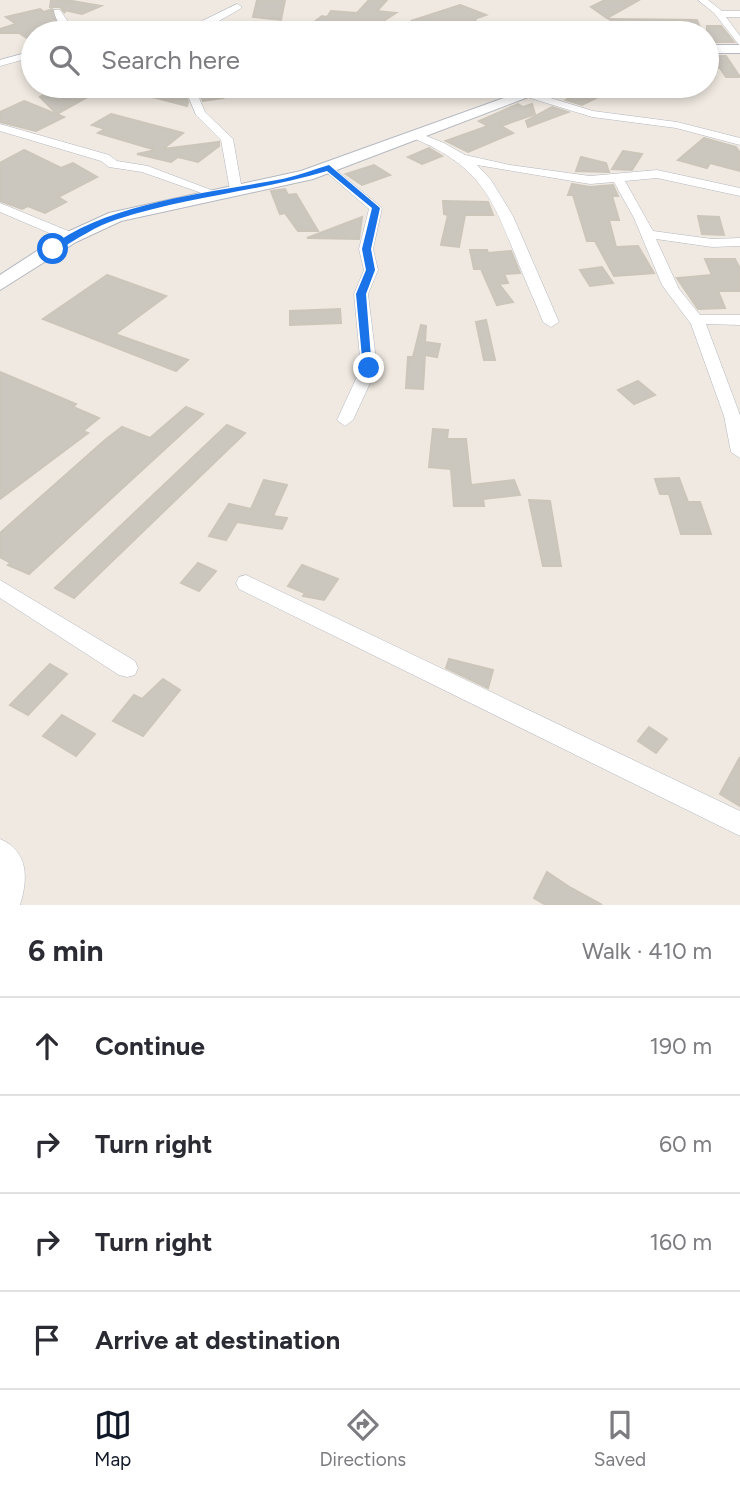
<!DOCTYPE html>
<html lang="en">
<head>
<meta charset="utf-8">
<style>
  :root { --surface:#fff; --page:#f2f2f3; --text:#2b2b33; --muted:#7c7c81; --line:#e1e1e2; --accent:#111827 }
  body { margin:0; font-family:Figtree,sans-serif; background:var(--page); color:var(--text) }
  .stop { position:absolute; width:21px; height:21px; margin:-16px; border:5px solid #1a73e8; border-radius:50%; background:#fff }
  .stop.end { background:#1a73e8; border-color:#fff; box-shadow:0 2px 7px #0008 }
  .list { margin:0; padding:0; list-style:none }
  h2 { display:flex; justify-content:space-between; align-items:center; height:91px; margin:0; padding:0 28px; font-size:30px }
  h2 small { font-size:23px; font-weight:400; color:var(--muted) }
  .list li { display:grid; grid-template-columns:46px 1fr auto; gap:21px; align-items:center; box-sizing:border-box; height:98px; padding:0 28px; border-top:2px solid var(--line) }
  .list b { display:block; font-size:26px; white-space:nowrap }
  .list em { font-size:23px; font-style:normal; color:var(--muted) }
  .icon { flex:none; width:38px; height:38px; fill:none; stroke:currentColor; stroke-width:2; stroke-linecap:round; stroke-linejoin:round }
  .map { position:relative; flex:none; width:740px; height:905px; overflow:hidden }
  .search { position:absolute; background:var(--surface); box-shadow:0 4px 10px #0003; left:21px; right:21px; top:21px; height:77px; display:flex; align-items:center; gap:18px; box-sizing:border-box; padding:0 24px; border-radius:38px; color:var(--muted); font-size:26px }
  .sheet { height:483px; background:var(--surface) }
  nav { display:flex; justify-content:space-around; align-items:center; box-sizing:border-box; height:98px; border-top:2px solid var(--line); background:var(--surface); font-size:19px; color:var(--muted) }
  nav a { display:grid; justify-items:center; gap:4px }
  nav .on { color:var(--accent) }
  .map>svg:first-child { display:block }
</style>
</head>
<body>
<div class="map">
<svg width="740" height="905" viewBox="0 0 740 905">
  <rect width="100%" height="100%" fill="#efe9e1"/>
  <!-- building -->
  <g fill="#cbc7bf" stroke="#cbc5ba" stroke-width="2">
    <path d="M51,0H66L101,6L82,14L64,10L65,13L60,7H50Z"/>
    <path d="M257,0H285L281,20L253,17Z"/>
    <path d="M369,0H387L377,11L396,13L366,32L332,24L325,29L309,26L322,16L327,17L331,11L357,13Z"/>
    <path d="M605,0H639L607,18L591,7Z"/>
    <path d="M460,5L486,15L477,18L468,30L411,21Z"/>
    <path d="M40,9L44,12L52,9L58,26L70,33H33V42L19,33H0V29L16,24L6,17Z"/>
    <path d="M609,19L697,20L702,33H630Z"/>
    <path d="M707,26H721L734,42H707Z"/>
    <path d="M707,56H726L740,77H726L720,68H707Z"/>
    <path d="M60,86H107L57,114L40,97Z"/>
    <path d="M126,86H182L188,102L187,106L126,90Z"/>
    <path d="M197,86H214L223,98L203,101Z"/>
    <path d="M588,86H620L582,105L566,100Z"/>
    <path d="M24,101L64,117L36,131L0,122V112Z"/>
    <path d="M518,104L523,107L532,104L535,114L501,126L513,133L468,152L446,141L488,126L479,121Z"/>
    <path d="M552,107L568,112L528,127L526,121Z"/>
    <path d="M111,114L183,133L163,149L219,142V146L198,162L178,157L171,162L137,154L156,150L98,133L105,129L92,125Z"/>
    <path d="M704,138L736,147L740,153V171L710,163L707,168L678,160Z"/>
    <path d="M429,148L442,156L422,164L408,157Z"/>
    <path d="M24,150L61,168L73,163L97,177L58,197L66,202L45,213L28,206L22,209L0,201V163Z"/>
    <path d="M623,151L642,154L632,170L612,169Z"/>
    <path d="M581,157L606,163L609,172L576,171Z"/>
    <path d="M374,165L390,175L362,185L346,174Z"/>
    <path d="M572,184L590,187L613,185L618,196H612L619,220H609L616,247L638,246L654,273L614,276L595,241H587L573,195H568Z"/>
    <path d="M285,189L288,195L296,194L318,231H298L285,213L280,214L271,191Z"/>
    <path d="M443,201L488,202L493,215H465L459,247L441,245L448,215L444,214Z"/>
    <path d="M698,216L719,217L724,235L702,234Z"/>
    <path d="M362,217L359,239L307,238Z"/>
    <path d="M470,250H487L488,253L511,251L520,273L504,274L508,283L499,284L513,302L497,305L481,269H474Z"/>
    <path d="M705,259H735L740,269V291H718L725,308L698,309L677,278L712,275Z"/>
    <path d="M602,267L613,283L590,286L580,270Z"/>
    <path d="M107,275L166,296L115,334L188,360L176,371L43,319Z"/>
    <path d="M340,309L341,323L290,325V311Z"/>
    <path d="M486,320L495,360H484L476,322Z"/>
    <path d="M421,325L426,326L425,342L440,344L437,357L425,355L423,389L406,388L408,357H413Z"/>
    <path d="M0,372L76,404L73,407L99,418L83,431L88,433L0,499Z"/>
    <path d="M638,381L655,395L634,404L618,390Z"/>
    <path d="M186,407L203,414L29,574L8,565L11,563L0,557V533L105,440L122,427L150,438Z"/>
    <path d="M227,425L245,433L74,598L55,588Z"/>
    <path d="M433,429L448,430L447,439H466L471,485L514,480L520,495L483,499L484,506H454L451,469L429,467Z"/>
    <path d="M679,478L688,502H700L711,534H681L669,494H660L655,479Z"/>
    <path d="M264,480L287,485L273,516L287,518L282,529L237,522L226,540L209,536L229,504L251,509Z"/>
    <path d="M529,500L550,501L561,566H543Z"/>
    <path d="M198,563L216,571L199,591L181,583Z"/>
    <path d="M302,565L338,579L324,600L303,596L305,593L288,586Z"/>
    <path d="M449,659L493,670L488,688L446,668Z"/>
    <path d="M50,664L67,674L28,715L10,705Z"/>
    <path d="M163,679L180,690L143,736L113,721L134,695L142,699Z"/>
    <path d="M62,715L95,734L76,756L43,736Z"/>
    <path d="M649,727L667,739L656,753L638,741Z"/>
    <path d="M740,757V806L720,794Z"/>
    <path d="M547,872L571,888L602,905H546L534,898Z"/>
  </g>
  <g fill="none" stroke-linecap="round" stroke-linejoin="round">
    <defs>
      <g id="street">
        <path d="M698,0H708L722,11H740V17H726L740,36V46L714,13Z"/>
        <path d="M237,4L242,7L240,9L198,33H187L202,21Z"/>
        <path d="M54,10H60L69,23L85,33C68,33 56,26 54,10Z"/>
        <path d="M33,51V57L0,66V60Z"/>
        <path d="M184,86H194L205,112L233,139L242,190L240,193L230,190L221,140L196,115Z"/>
        <path d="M531,92L593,111L677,122L740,138V145L676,128L592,117L527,97L526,95Z"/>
        <path d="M0,124L109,155L117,161L148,166L219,193L213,197L142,172L109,167L101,161L0,131Z"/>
        <path d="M413,134H421L444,143L465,155L510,165L590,176L657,170L740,188V196L657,178L625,181L653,231L712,239L740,238V246L712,247L656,239L679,289L700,315H740V325L706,324L740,415V458L731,452L724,416L691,324L662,285L634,218L614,182L590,184L477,165L491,180L513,216L559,322L551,327L543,322C536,303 527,285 520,267C493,200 484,168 413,138Z"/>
        <path d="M329,164L382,208L373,249L378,270L368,294L377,368L353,420L345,426L337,420L361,368L354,294L364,270L359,249L369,209L325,171L323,168Z"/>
        <path d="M0,203L78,235L80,238L73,242L68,241L0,212Z"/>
        <path d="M246,575L740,811V836L239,589L236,583L239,577Z"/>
        <path d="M0,580L135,661L138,668L135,675L127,677L119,675L0,598Z"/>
        <path d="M0,839C29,851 28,879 20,905H0Z"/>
      </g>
      <g id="secondary">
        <rect x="707" y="45" width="33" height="8"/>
        <path d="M537,86H557L313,179L121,221L76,242L0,290V275L63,234L109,213L301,171Z"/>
      </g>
    </defs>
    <!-- street casing -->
    <use href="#street" stroke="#b4b7c1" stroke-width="1"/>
    <!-- secondary casing -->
    <use href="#secondary" stroke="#b4b7c1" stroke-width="2"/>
    <!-- street -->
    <use href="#street" fill="#fff" fill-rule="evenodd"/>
    <!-- secondary -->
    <use href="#secondary" fill="#fff" fill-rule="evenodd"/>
  </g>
  <!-- route -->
  <path fill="#1a73e8" d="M329,165L380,208L371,249L375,270L366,294L372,370L363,368L356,294L366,270L362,249L372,208L327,171C259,191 187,197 118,219C97,225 76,240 56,251L48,249C104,203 208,193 277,180C295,177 312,170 329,165Z"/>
</svg>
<div class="stop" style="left:53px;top:249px"></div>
<div class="stop end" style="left:369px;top:368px"></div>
<div class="search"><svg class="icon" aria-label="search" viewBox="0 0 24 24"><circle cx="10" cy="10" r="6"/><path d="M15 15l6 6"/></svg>Search here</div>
</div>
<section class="sheet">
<h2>6 min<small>Walk · 410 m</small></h2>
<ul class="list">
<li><svg class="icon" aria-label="ahead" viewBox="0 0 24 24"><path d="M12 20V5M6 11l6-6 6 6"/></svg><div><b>Continue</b></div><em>190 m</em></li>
<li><svg class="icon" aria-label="right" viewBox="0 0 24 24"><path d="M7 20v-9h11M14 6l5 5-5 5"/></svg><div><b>Turn right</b></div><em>60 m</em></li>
<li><svg class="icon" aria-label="right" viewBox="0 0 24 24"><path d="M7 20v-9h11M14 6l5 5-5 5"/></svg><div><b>Turn right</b></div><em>160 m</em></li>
<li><svg class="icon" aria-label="arrive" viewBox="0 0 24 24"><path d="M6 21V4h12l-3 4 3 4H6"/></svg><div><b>Arrive at destination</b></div></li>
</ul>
</section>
<nav>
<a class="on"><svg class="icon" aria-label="map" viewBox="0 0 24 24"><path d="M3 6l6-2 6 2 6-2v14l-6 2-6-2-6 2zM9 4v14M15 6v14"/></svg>Map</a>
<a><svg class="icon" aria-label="directions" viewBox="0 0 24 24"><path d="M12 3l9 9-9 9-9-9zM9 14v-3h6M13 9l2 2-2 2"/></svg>Directions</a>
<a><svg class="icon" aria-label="saved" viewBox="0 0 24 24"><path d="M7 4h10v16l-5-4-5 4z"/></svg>Saved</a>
</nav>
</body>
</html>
